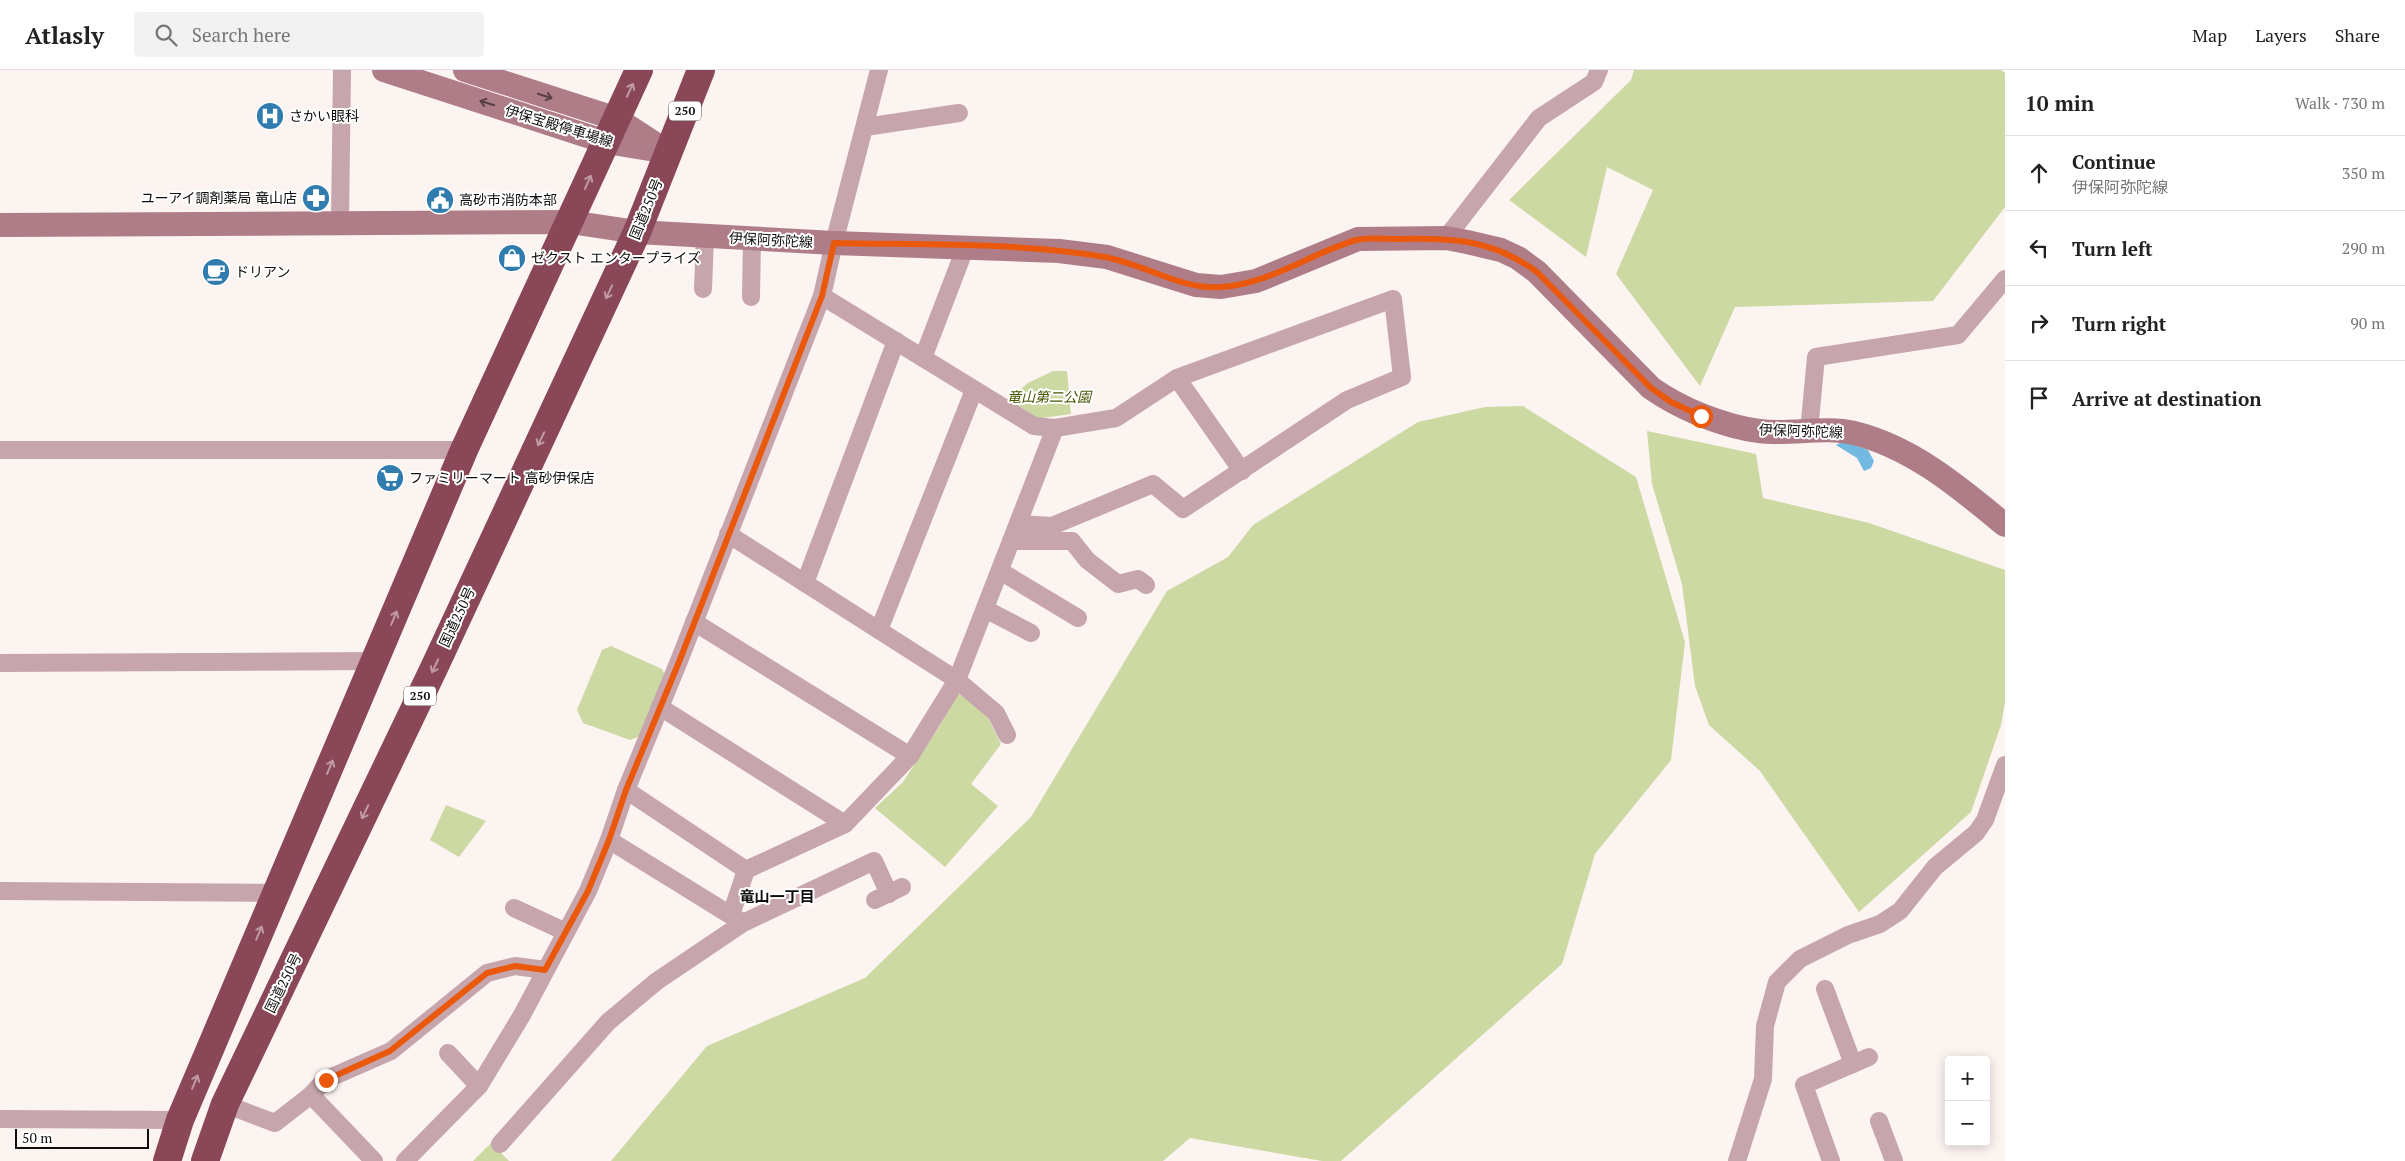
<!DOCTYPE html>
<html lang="en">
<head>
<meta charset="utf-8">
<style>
  :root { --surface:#fff; --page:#f2f2f2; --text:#222; --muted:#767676; --line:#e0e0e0 }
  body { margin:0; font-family:"PT Serif","Noto Sans JP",serif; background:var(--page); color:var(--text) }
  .controls { position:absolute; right:15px; bottom:15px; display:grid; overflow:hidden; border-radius:5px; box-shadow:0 2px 12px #0003 }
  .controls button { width:45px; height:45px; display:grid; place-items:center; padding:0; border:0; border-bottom:1px solid var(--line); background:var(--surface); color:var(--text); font:25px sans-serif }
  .scale { position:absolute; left:15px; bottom:12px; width:134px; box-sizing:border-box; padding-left:5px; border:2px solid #100e0d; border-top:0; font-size:14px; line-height:18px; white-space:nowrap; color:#100e0d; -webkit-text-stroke:4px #fff; paint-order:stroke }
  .stop { position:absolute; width:15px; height:15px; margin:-11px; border:4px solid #ea580c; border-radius:50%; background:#fff }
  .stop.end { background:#ea580c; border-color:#fff; box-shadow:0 1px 5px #0008 }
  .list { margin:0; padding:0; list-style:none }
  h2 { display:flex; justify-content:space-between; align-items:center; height:65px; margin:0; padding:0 20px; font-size:21px }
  h2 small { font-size:16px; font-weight:400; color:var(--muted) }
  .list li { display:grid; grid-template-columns:32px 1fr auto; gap:15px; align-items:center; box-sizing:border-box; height:75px; padding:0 20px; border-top:1px solid var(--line) }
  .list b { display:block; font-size:19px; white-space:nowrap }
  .list p { margin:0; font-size:16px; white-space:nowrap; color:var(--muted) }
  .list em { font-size:16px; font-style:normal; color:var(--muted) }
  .icon { flex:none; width:28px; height:28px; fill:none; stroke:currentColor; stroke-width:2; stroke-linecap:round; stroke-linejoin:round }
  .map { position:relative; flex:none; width:2005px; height:1091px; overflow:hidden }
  header { display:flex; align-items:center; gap:30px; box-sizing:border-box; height:70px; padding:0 25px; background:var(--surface); border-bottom:1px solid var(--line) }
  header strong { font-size:24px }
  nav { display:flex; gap:28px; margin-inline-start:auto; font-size:18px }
  .search { width:350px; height:45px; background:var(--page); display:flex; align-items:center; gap:12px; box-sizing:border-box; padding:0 18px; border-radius:5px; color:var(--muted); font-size:19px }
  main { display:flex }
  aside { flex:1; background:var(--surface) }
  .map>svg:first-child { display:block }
</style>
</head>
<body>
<header>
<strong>Atlasly</strong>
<div class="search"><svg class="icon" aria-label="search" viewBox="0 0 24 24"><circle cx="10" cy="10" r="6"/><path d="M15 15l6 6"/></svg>Search here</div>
<nav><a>Map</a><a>Layers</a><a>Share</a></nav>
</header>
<main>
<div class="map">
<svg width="2005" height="1091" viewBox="0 0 2005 1091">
  <rect width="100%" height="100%" fill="#fcf4f1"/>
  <!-- green -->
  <g fill="#ccd9a2">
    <path d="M1634,0H2001L2005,3V137L1933,231L1735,237L1700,316L1616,204L1653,120L1607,97L1586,187L1509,130L1631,10Z"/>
    <path d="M1053,301H1067L1071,344L1035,349L1007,331L1028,313Z"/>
    <path d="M1523,336L1636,407L1685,572L1671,690L1595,784L1562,894L1341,1091H1322L1190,1068L1163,1091H611L707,976L865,908L1031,747L1167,521L1228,487L1253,455L1418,352L1485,337Z"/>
    <path d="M1647,361L1756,384L1763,428L1869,453L2005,500V632L2001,655L1971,742L1859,842L1760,701L1709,655L1695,616L1682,514L1652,414Z"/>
    <path d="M611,576L662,599L667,608L646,664L630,670L583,653L577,640L602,580Z"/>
    <path d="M957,622L986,644L1001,674L971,714L998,736L945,797L875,738L903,712L939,657Z"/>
    <path d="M446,735L486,751L459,787L430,770Z"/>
    <path d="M491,1073L509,1091H473Z"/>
  </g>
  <!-- water -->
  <path fill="#71b9e1" d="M1840,373H1849L1868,380L1874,391L1871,398L1864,401L1857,388L1836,375Z"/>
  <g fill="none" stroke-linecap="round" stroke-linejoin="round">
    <!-- street -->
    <g stroke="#c7a5ac" stroke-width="18">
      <path d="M865,57L959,43"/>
      <path d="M340,152L342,0"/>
      <path d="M1446,168L1539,48L1594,12L1599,0"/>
      <path d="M703,219L705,166"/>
      <path d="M822,226L1034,356L1055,358L1116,348L1177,308L1393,229L1402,307L1347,330L1183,439L1153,414L1052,456L1018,454"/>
      <path d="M751,227L752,168"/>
      <path d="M923,288L966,176"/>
      <path d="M1177,308L1242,401"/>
      <path d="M1809,361L1816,287L1958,265L2005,209"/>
      <path d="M0,380H464"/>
      <path d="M728,464L957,610L996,643L1007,665"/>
      <path d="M1011,471H1072L1087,490L1118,514L1138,509L1146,515"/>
      <path d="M1000,501L1078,548"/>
      <path d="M805,513L896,271"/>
      <path d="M985,539L1031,563"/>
      <path d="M694,552L910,686"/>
      <path d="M879,560L974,320"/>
      <path d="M0,593L376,591"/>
      <path d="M660,637L845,754"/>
      <path d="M626,720L746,800"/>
      <path d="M609,770L740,851"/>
      <path d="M0,821L275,823"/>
      <path d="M875,830L902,817"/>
      <path d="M514,838L566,862"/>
      <path d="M731,845L746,800L845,754L910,686L957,610L1055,358"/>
      <path d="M1825,919L1853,994"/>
      <path d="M448,983L479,1016"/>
      <path d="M311,1025L374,1091"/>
      <path d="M225,1034L275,1053L311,1025L325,1010L391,981L487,903L515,896L545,900"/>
      <path d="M0,1049L180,1050"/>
      <path d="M1879,1051L1894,1091"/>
      <path d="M500,1074L608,952L657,911L743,853L874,791L889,824"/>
      <path d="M405,1091L479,1016L522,945L588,821L609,770L626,720L679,591L822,226L834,173L879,0"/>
      <path d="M1737,1091L1763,1009L1765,956L1777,912L1800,889L1848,865L1880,854L1900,841L1935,797L1976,763L1985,750L2005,695"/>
      <path d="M1831,1091L1804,1015L1869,987"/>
    </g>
    <!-- secondary -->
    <g stroke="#ae7d88" stroke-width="24">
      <path d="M384,0L606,72L668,82"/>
      <path d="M465,0L617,49L660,77"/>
      <path d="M0,155L570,152L637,162L834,173L1059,181L1107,187L1196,215L1221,217L1256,211L1358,169L1446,168L1467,172L1501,180L1518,188L1537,202L1651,318C1681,339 1722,356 1759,361C1790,365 1824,356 1854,363C1912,377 1960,418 2005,455"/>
    </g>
    <!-- highway -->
    <g stroke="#8a4758" stroke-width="28">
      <path d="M167,1091L180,1050L464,380L639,0"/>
      <path d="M205,1091L225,1034L434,598L637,162L701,0"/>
    </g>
  </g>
  <!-- one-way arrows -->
  <defs><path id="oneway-shaft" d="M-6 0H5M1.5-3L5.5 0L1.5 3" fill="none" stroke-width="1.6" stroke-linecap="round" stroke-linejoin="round" transform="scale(1.25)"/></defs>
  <g stroke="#bf9aa3">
    <use href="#oneway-shaft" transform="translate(630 20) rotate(-65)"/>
    <use href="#oneway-shaft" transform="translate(588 112) rotate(-66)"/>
    <use href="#oneway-shaft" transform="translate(609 222) rotate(115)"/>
    <use href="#oneway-shaft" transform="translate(541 369) rotate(115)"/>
    <use href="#oneway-shaft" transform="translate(394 548) rotate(-67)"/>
    <use href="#oneway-shaft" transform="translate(435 596) rotate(115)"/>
    <use href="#oneway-shaft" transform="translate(330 697) rotate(-67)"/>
    <use href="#oneway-shaft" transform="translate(365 742) rotate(116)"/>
    <use href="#oneway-shaft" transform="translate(259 863) rotate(-67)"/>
    <use href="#oneway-shaft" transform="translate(195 1012) rotate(-67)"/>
  </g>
  <g stroke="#574044">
    <use href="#oneway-shaft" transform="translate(545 26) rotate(18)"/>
    <use href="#oneway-shaft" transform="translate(487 33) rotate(-162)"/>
  </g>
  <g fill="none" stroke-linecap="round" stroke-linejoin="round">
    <!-- route -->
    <path stroke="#ea580c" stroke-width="6" d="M326,1010L390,981L487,903L515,896L545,900L588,821L609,770L626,720L679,592L822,226L834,173C923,175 1017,172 1105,187C1144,194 1181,220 1221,217C1270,214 1311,183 1356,170C1369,167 1385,169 1398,169C1452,168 1492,169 1537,202L1651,318L1671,332L1701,346"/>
  </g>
  <!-- icons -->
  <defs>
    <symbol id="hospital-disc" viewBox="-11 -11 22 22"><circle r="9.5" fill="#307caf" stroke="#fff"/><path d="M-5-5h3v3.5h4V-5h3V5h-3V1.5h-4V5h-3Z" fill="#fff"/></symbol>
    <symbol id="pharmacy-disc" viewBox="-11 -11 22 22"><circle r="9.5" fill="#307caf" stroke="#fff"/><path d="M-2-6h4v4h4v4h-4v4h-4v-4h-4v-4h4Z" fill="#fff"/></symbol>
    <symbol id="civic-disc" viewBox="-11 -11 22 22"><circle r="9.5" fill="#307caf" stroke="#fff"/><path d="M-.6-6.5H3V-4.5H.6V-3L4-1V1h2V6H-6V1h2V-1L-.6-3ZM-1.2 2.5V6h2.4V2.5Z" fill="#fff"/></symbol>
    <symbol id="shop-disc" viewBox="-11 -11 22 22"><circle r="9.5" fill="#307caf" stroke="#fff"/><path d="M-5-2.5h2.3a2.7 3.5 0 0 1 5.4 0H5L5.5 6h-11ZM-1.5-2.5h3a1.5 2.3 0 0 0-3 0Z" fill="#fff"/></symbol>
    <symbol id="cafe-disc" viewBox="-11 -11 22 22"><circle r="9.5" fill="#307caf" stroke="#fff"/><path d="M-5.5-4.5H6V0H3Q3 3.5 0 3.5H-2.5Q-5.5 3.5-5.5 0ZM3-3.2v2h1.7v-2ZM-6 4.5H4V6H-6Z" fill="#fff"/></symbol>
    <symbol id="supermarket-disc" viewBox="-11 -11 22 22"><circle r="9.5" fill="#307caf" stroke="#fff"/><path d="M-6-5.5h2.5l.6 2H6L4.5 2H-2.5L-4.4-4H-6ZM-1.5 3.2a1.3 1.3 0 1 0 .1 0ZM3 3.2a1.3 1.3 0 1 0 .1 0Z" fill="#fff"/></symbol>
  </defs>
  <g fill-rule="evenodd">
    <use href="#hospital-disc" x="254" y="30" width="32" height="32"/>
    <use href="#pharmacy-disc" x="300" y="112" width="32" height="32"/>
    <use href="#civic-disc" x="424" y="114" width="32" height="32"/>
    <use href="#shop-disc" x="496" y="172" width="32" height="32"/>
    <use href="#cafe-disc" x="200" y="186" width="32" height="32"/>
    <use href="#supermarket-disc" x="374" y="392" width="32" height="32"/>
  </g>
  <g text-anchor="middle" stroke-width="4" stroke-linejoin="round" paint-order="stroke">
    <!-- shield labels -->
    <g fill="#fff" stroke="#585656" stroke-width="1">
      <rect x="669" y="31.5" width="32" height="19" rx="4"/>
      <rect x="404" y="616.5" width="32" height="19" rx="4"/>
    </g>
    <g font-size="12" font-weight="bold" fill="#100e0d">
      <text x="685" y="45">250</text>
      <text x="420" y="630">250</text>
    </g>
    <!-- poi labels -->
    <g font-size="14" fill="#100e0d" stroke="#fff" text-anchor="start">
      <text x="289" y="51">さかい眼科</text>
      <text x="297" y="133" text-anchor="end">ユーアイ調剤薬局 竜山店</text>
      <text x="459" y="135">高砂市消防本部</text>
      <text x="531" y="193">ゼクスト エンタープライズ</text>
      <text x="235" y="207">ドリアン</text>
      <text x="409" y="413">ファミリーマート 高砂伊保店</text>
    </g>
    <!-- street labels -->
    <g font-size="14" fill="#100e0d" stroke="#fff">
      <text transform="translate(559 56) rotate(17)" y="5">伊保宝殿停車場線</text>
      <text transform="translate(646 139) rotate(-68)" y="5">国道250号</text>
      <text transform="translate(771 170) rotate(3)" y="5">伊保阿弥陀線</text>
      <text transform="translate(1801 361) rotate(2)" y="5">伊保阿弥陀線</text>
      <text transform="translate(457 547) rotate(-65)" y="5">国道250号</text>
      <text transform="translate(283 913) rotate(-64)" y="5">国道250号</text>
    </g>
    <!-- park labels -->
    <g font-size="14" font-style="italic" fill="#4a5604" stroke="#fff">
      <text x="1049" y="332">竜山第二公園</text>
    </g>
    <!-- neighbourhood labels -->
    <g font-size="15" font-weight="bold" fill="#100e0d" stroke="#fff">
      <text x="777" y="832">竜山一丁目</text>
    </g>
  </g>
</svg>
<div class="controls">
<button>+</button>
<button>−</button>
</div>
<div class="scale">50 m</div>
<div class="stop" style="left:1701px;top:346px"></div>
<div class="stop end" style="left:326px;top:1010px"></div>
</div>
<aside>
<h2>10 min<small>Walk · 730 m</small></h2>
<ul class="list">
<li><svg class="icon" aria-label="ahead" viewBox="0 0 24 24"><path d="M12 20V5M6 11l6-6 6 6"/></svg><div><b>Continue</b><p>伊保阿弥陀線</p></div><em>350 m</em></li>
<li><svg class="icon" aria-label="left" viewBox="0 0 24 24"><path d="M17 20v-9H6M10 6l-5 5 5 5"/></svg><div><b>Turn left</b></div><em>290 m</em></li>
<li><svg class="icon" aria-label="right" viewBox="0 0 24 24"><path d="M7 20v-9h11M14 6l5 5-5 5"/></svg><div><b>Turn right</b></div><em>90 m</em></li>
<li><svg class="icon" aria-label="arrive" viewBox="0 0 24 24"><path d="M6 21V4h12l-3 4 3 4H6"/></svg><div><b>Arrive at destination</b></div></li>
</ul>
</aside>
</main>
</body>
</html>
